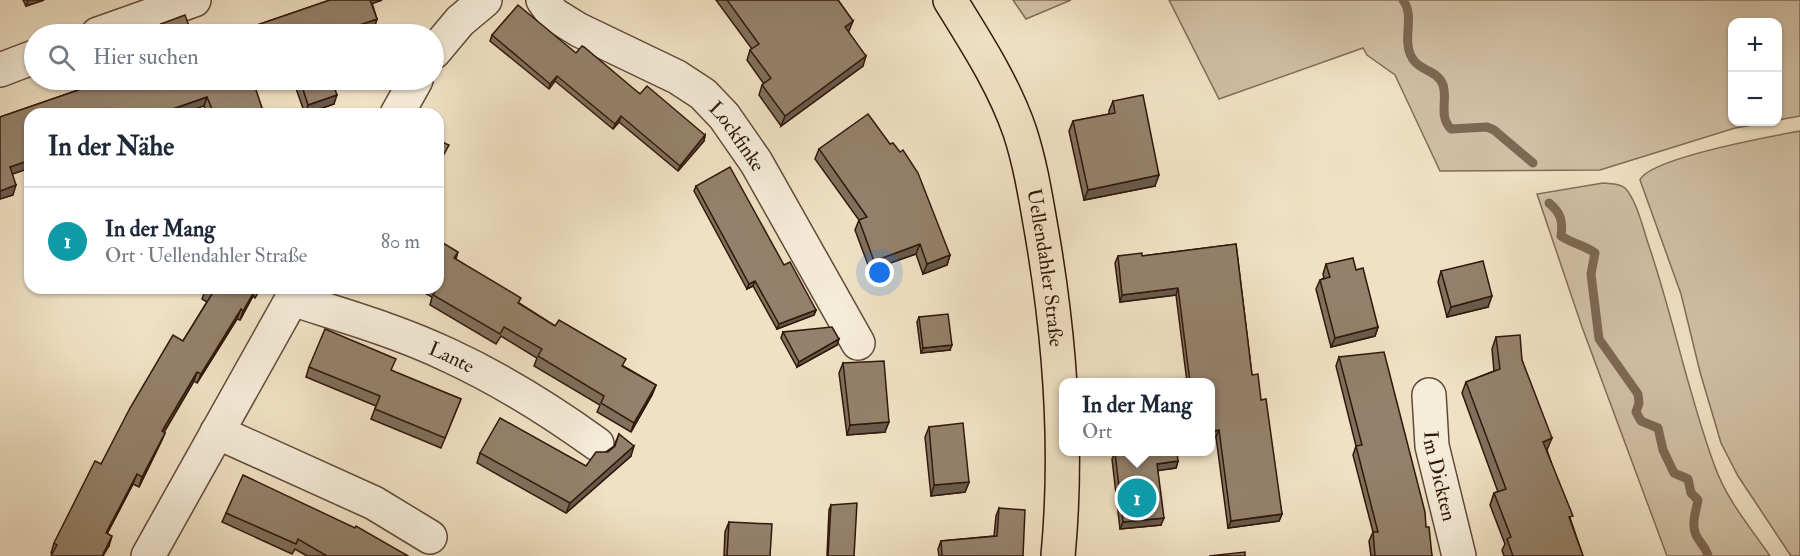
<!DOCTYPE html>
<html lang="de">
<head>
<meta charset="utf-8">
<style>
  :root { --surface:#fff; --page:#f2f2f3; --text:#1f2937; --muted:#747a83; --line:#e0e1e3; --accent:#8f2418 }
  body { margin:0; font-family:"IM FELL Double Pica",serif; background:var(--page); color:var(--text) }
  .controls { position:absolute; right:18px; top:18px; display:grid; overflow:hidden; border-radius:12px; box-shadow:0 2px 4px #0004 }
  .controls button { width:54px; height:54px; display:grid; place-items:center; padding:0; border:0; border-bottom:2px solid var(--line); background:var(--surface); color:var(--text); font:30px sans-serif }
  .you { position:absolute; left:880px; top:273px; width:21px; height:21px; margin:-15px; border:4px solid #fff; border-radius:50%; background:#1a73e8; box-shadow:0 0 0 9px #1a73e833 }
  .badge { display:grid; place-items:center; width:39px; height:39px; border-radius:50%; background:var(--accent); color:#fff; font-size:20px; font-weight:700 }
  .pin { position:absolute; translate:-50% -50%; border:3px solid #fff; box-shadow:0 2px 6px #0006 }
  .popup { position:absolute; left:1059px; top:378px; width:156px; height:78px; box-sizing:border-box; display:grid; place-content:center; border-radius:12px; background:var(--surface); filter:drop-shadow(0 2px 4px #0005); font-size:20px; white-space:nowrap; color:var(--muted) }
  .popup b { font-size:22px; color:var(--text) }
  .popup::after { content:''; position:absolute; left:50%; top:100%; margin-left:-12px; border:12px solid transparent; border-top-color:var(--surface) }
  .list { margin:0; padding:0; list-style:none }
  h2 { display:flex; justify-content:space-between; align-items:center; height:78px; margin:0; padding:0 24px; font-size:26px }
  h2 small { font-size:20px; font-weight:400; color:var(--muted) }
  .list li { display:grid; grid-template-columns:39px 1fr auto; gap:18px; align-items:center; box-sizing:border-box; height:108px; padding:0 24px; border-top:2px solid var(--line) }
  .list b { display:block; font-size:22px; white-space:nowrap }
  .list p { margin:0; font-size:20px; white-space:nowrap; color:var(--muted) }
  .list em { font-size:20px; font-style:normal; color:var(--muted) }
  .icon { flex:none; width:33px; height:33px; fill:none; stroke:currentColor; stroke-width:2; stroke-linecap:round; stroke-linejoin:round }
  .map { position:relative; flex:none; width:1800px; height:556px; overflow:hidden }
  .search { position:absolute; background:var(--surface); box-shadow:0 2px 4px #0004; left:24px; top:24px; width:420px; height:66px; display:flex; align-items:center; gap:15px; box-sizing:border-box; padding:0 21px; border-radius:33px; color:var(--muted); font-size:22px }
  .panel { position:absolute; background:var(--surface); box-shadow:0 2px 4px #0004; left:24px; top:108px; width:420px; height:186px; border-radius:18px }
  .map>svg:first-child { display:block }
</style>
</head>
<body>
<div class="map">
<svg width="1800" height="556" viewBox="0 0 1800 556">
  <rect width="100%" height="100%" fill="#f0e1c4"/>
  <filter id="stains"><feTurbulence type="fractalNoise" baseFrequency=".00333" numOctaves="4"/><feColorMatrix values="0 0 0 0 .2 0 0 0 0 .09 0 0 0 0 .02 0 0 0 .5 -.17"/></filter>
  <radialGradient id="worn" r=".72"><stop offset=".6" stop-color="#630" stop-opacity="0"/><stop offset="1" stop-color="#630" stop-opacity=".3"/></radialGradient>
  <!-- green -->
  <g fill="#d0bfa5" stroke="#806c58" stroke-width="1.5">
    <path d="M1013,0H1071L1026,19Z"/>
    <path d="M1169,0H1800V116L1778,120V22H1732V122H1771L1735,128L1600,170L1440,171L1395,75L1367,55L1363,48L1219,99Z"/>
    <path d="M1800,131V556H1791L1738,476L1721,443L1700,372L1681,294L1640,180C1650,158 1773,136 1800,131Z"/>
    <path d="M1603,183C1610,184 1619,183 1625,188C1636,199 1643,228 1648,243C1673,316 1688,394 1715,467C1727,500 1750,527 1770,556H1667L1582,327L1537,194Z"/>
  </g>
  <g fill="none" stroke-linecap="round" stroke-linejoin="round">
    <!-- stream -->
    <g stroke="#7d6854" stroke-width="9">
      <path d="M1403,0C1413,13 1406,30 1408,45C1411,73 1437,67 1443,85C1448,100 1438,116 1451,129L1487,127L1494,130L1533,163"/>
      <path d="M1549,203C1561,213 1563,221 1561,236C1573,244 1584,245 1595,253L1591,274L1599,339L1638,394L1639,403L1636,412L1641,421L1658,428L1663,450L1674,473L1688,479L1691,493L1698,500C1696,511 1691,524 1696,535C1699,542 1706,547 1708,556"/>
    </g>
    <defs>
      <g id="minor">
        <path id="s1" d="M543,0L553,14L579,30L677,77L703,94L724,116L756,162L858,343"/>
        <path d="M98,34L194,0"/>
        <path d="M434,52L460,21L485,0"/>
        <path d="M0,70L34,57"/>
        <path d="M397,114L416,80"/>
        <path id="s2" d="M292,299C344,316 398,331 448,355C500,379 550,410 597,444"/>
        <path id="s3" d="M1429,395L1432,446L1459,556"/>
        <path d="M217,432L374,503L430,537"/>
        <path d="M148,556L298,288"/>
      </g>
      <g id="major">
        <path id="s4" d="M950,0C976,42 1004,85 1020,132C1031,166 1036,200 1042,234C1060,339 1068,450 1058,556"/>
      </g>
    </defs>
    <!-- minor casing -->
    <use href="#minor" stroke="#614a39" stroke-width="36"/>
    <!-- major casing -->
    <use href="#major" stroke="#31180b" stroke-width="36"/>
    <!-- minor -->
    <use href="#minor" stroke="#f5ecd9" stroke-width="33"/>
    <!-- major -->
    <use href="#major" stroke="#f0e1c4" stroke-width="33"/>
  </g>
  <!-- wall -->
  <g fill="#7f6f5c" stroke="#31180b" stroke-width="1.5">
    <path d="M23,0H44L26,6Z"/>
    <path d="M330,0H382L372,3L377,19L374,28L355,34H253L257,25Z"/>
    <path d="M716,0H838L853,21L848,31L863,66L781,126L759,95L762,85L764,84L747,60L750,50L752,49Z"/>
    <path d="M161,24L192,34H158V33Z"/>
    <path d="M492,35L576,53L705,135L704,141L678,171L619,122L613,129L555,81L549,89L490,41Z"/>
    <path d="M82,80H281L255,88L264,114H207L204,106L30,114V168L12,174L13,195L0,199V117L84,88Z"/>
    <path d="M293,80H332L334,104L305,114Z"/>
    <path d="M1113,101L1155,186L1084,200L1069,131L1073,121L1109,114V111Z"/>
    <path d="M819,149L950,255L947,265L923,274L916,254L870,270L855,230L859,220L815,159Z"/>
    <path d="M696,186L784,265L816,310L814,315L777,329L753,286L747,289L694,191Z"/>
    <path d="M1236,244L1252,375L1261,400L1282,514L1279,521L1228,528L1216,437L1210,438V382H1187L1176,295L1120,302L1115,263L1118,256H1142Z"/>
    <path d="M458,252L456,259L519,303L555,326L656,385L652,395L631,432L597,412L600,405L534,366L537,358L501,336L496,344L430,305L432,297L416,288H438Z"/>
    <path d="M1326,264L1356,270L1378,327L1375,336L1331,347L1316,289L1320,280L1324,278L1323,274Z"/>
    <path d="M1441,271L1488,307L1447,317L1438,282Z"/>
    <path d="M206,288H261L255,298L253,296L240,320L237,319L197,383L194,381L164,432L165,433L161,442L139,487L133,484L107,534L109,546L52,553H51L54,543L101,464L183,341L207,302L202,299Z"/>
    <path d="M919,317L950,350L921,353L917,322Z"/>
    <path d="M783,332L837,345L797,367L781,338Z"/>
    <path d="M1496,337L1522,360L1547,450L1583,556H1504L1502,550L1505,544L1490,505L1494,493L1498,492L1462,393L1466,382L1494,371L1492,349Z"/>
    <path d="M1339,357L1426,527L1432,556H1371L1369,541L1373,532L1353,455L1356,446L1336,366Z"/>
    <path d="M843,363L885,432L847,435L839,373Z"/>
    <path d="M309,367L391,371L461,399L441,448L371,419L376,406L306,377Z"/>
    <path d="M929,427L969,482L965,492L931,496L925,437Z"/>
    <path d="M619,434L631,456L566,513L477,463L480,453L586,466L614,446Z"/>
    <path d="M1115,452L1178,461L1176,468L1158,470L1161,525L1120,529L1112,459Z"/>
    <path d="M831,505L854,556H827L829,510Z"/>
    <path d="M999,508L1023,556H939L938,549L941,541L994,536L996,516Z"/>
    <path d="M226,513L355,528L408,556H307L295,549L292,554L222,522Z"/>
    <path d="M729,522L770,556H724L725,532Z"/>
  </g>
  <!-- shaded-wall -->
  <g fill="#685a4b" stroke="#31180b" stroke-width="1.5">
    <path d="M28,0H44L26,6Z"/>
    <path d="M368,0H382L366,6Z"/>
    <path d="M377,19L374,28L355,34H336V33Z"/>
    <path d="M853,21L849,31L841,37L845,27Z"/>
    <path d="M866,56L863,66L781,126L785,116Z"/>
    <path d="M557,76L555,81L549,89L550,84Z"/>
    <path d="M257,80H281L250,90L253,81Z"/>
    <path d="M337,95L334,104L305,114L308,105Z"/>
    <path d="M207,97L204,106L181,114H158Z"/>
    <path d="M621,116L619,122L613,129L615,124Z"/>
    <path d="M705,135L704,141L678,171L680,166Z"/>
    <path d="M30,160V168L7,176L10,167Z"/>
    <path d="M1159,175L1155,186L1084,200L1088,190Z"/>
    <path d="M16,185L13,195L0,199V191Z"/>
    <path d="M920,244L916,254L870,270L874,261Z"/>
    <path d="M950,255L947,265L923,274L927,264Z"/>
    <path d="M755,281L753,286L747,289L749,284Z"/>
    <path d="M256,288L253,296L240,320L243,311Z"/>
    <path d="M1178,288L1176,295L1120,302L1122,295Z"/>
    <path d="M1492,296L1488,307L1447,317L1451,307Z"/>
    <path d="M241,309L237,319L197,383L201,374Z"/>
    <path d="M816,310L814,315L777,329L779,324Z"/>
    <path d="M1378,327L1375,336L1331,347L1335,338Z"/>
    <path d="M839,339L837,345L797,367L799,362Z"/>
    <path d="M952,345L950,350L921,353L923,348Z"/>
    <path d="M197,372L194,381L159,441L162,431Z"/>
    <path d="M656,385L652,395L631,432L634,423Z"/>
    <path d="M889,422L885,432L847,435L850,425Z"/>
    <path d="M1219,430L1216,437L1210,438V432Z"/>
    <path d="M165,433L161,442L139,487L142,477Z"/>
    <path d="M1552,438L1547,450L1539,453L1543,442Z"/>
    <path d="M634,446L631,456L566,513L570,503Z"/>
    <path d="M1178,461L1176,468L1155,471L1157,464Z"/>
    <path d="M137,474L133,484L102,543L106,533Z"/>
    <path d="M969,482L965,492L931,496L934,485Z"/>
    <path d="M1282,514L1279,521L1228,528L1231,521Z"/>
    <path d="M1164,518L1161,525L1120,529L1123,522Z"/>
    <path d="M112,536L109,546L103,556H102Z"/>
  </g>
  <!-- building -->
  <g fill="#94816b" stroke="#31180b" stroke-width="1.5">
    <path d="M330,0H370L377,19L336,33V34H260L257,25Z"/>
    <path d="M727,0H838L853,21L845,27L866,56L785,116L762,85L771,78L750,50L759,44Z"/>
    <path d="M518,5L576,53L582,46L584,47L640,94L647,86L705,135L680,166L621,116L615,124L557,76L550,84L492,35Z"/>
    <path d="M185,15L192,34H165L161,24Z"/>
    <path d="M88,80H257L253,81L264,114H214L207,97L158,114H30V160L10,167L16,185L0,191V117L90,86Z"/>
    <path d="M300,80H332L337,95L308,105Z"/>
    <path d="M1143,95L1159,175L1088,190L1073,121L1115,113L1113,101Z"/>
    <path d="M868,114L890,144L893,143L900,152L903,150L918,173L950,255L927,264L920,244L874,261L859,220L867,217L819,149Z"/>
    <path d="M438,140L449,145L438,165Z"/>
    <path d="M730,167L784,265L790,262L816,310L779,324L755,281L749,284L696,186Z"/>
    <path d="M438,240L458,252L454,258L521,298L518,303L555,326L559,320L626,359L622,366L656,385L634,423L601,403L604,396L538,356L542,349L504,327L500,334L433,295L437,288H436H438Z"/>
    <path d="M1236,244L1252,375L1258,374L1261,400L1266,399L1282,514L1231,521L1219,430L1210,432V382H1190L1178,288L1122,295L1118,256L1142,253V256Z"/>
    <path d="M1353,258L1356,270L1363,268L1378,327L1335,338L1320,280L1330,277L1326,264Z"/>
    <path d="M1483,261L1492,296L1451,307L1441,271Z"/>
    <path d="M206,288H256L243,311L241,309L201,374L197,372L162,431L165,433L142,477L137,474L106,533L112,536L102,556H51L57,545L54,543L95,461L101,464L130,408L173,335L183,341L212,294L205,290Z"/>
    <path d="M948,314L952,345L923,348L919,317Z"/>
    <path d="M832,327L839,339L799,362L783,332Z"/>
    <path d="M325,329L396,359L391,370L461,399L445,438L375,409L380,396L309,367Z"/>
    <path d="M1520,335L1522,360L1552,438L1543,442L1573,516L1569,517L1583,556H1513L1507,539L1511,537L1494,493L1506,489L1466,382L1500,369L1496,337Z"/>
    <path d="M1384,352L1425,512L1426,527H1429L1432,556H1375L1373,532H1378L1356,446L1362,445L1339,357Z"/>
    <path d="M884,361L889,422L850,425L843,363Z"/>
    <path d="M500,418L586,466L596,452H608L615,446L619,434L634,446L570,503L480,453Z"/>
    <path d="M963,423L969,482L934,485L929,427Z"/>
    <path d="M1115,452H1177L1178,461L1157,464L1164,518L1123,522Z"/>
    <path d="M243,475L355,528L356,526L408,556H327L298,539L296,544L226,513Z"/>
    <path d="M857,503L854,556H828L831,505Z"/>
    <path d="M999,508L1025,510L1023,556H942L941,541L997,536Z"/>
    <path d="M729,522L772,524L770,556H727Z"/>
    <path d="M1245,552V556H1209Z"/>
  </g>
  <g text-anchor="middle" stroke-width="4.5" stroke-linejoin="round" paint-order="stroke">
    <!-- street labels -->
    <g font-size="20" fill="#31180b" stroke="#f5ecd9">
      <text dy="7" stroke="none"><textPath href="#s1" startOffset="242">Lockfinke</textPath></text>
      <text dy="7" stroke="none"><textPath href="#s4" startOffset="288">Uellendahler Straße</textPath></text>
      <text dy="7" stroke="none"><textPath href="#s2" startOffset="170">Lante</textPath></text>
      <text dy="7" stroke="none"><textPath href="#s3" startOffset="82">Im Dickten</textPath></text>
    </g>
  </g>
  <rect width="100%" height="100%" filter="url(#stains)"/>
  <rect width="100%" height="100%" fill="url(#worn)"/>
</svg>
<div class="controls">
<button>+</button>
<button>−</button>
</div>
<div class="you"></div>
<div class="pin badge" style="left:1137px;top:498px;background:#0f9aa8">1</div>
<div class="popup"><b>In der Mang</b>Ort</div>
<div class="search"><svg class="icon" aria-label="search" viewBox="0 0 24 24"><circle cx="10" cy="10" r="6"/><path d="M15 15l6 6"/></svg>Hier suchen</div>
<section class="panel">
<h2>In der Nähe<small></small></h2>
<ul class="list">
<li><span class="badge" style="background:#0f9aa8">1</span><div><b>In der Mang</b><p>Ort · Uellendahler Straße</p></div><em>80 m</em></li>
</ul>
</section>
</div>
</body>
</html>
